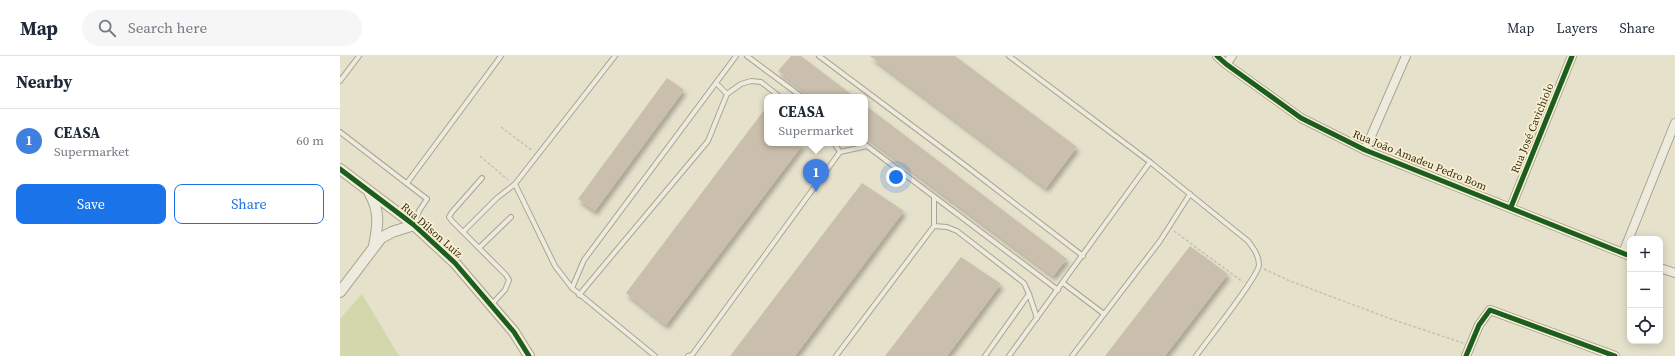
<!DOCTYPE html>
<html lang="en">
<head>
<meta charset="utf-8">
<style>
  :root { --surface:#fff; --page:#f6f6f7; --text:#1f2937; --muted:#747a83; --line:#e0e1e3; --accent:#1a73e8 }
  body { margin:0; font-family:"Source Serif 4",serif; background:var(--page); color:var(--text) }
  .controls { position:absolute; right:12px; bottom:12px; display:grid; overflow:hidden; border-radius:8px; box-shadow:0 2px 10px #0003 }
  .controls button { width:36px; height:36px; display:grid; place-items:center; padding:0; border:0; border-bottom:1px solid var(--line); background:var(--surface); color:var(--text); font:20px sans-serif }
  .you { position:absolute; left:556px; top:121px; width:14px; height:14px; margin:-10px; border:3px solid #fff; border-radius:50%; background:#1a73e8; box-shadow:0 0 0 6px #1a73e833 }
  .badge { display:grid; place-items:center; width:26px; height:26px; border-radius:50%; background:var(--accent); color:#fff; font-size:13px; font-weight:700 }
  .pin { position:absolute; translate:-50% -33px; filter:drop-shadow(0 1px 2px #0008) }
  .pin::after { content:''; position:absolute; top:21px; width:14px; height:12px; background:inherit; clip-path:polygon(0 0,100% 0,50% 100%) }
  .popup { position:absolute; left:424px; top:38px; width:104px; height:52px; box-sizing:border-box; display:grid; place-content:center; border-radius:8px; background:var(--surface); filter:drop-shadow(0 1px 3px #0005); font-size:13px; white-space:nowrap; color:var(--muted) }
  .popup b { font-size:15px; color:var(--text) }
  .popup::after { content:''; position:absolute; left:50%; top:100%; margin-left:-8px; border:8px solid transparent; border-top-color:var(--surface) }
  .list { margin:0; padding:0; list-style:none }
  h2 { display:flex; justify-content:space-between; align-items:center; height:52px; margin:0; padding:0 16px; font-size:17px }
  h2 small { font-size:13px; font-weight:400; color:var(--muted) }
  .list li { display:grid; grid-template-columns:26px 1fr auto; gap:12px; align-items:center; box-sizing:border-box; height:64px; padding:0 16px; border-top:1px solid var(--line) }
  .list b { display:block; font-size:15px; white-space:nowrap }
  .list p { margin:0; font-size:13px; white-space:nowrap; color:var(--muted) }
  .list em { font-size:13px; font-style:normal; color:var(--muted) }
  .actions { display:flex; gap:8px; padding:12px 16px }
  .actions a { flex:1; padding:9px 0; border:1px solid var(--accent); border-radius:8px; text-align:center; font-size:14px; color:var(--accent) }
  .actions .main { background:var(--accent); color:#fff }
  .icon { flex:none; width:22px; height:22px; fill:none; stroke:currentColor; stroke-width:2; stroke-linecap:round; stroke-linejoin:round }
  .map { position:relative; flex:none; width:1335px; height:300px; overflow:hidden }
  header { display:flex; align-items:center; gap:24px; box-sizing:border-box; height:56px; padding:0 20px; background:var(--surface); border-bottom:1px solid var(--line) }
  header strong { font-size:19px }
  nav { display:flex; gap:22px; margin-inline-start:auto; font-size:14px }
  .search { width:280px; height:36px; background:var(--page); display:flex; align-items:center; gap:10px; box-sizing:border-box; padding:0 14px; border-radius:22px; color:var(--muted); font-size:15px }
  main { display:flex }
  aside { flex:1; background:var(--surface) }
  .map>svg:first-child { display:block }
</style>
</head>
<body>
<header>
<strong>Map</strong>
<div class="search"><svg class="icon" aria-label="search" viewBox="0 0 24 24"><circle cx="10" cy="10" r="6"/><path d="M15 15l6 6"/></svg>Search here</div>
<nav><a>Map</a><a>Layers</a><a>Share</a></nav>
</header>
<main>
<aside>
<h2>Nearby<small></small></h2>
<ul class="list">
<li><span class="badge" style="background:#3f7fe0">1</span><div><b>CEASA</b><p>Supermarket</p></div><em>60 m</em></li>
</ul>
<div class="actions"><a class="main">Save</a><a>Share</a></div>
</aside>
<div class="map">
<svg width="1335" height="300" viewBox="0 0 1335 300">
  <defs>
    <filter id="shadow"><feDropShadow dx="2.5" dy="4.5" stdDeviation="2" flood-color="#0004"/></filter>
  </defs>
  <rect width="100%" height="100%" fill="#e6e1cb"/>
  <!-- green -->
  <path fill="#d3d8ac" d="M22,238L59,300H0V263Z"/>
  <!-- building -->
  <g fill="#cabfac" filter="url(#shadow)">
    <path d="M451,0H461L515,41H473L438,15Z"/>
    <path d="M530,0H615L737,91L706,132Z"/>
    <path d="M327,22L344,34L255,155L238,143Z"/>
    <path d="M525,49L727,203L713,220L525,80Z"/>
    <path d="M425,53L427,55V87H464L326,269L286,237Z"/>
    <path d="M522,127L564,155L455,300H390Z"/>
    <path d="M850,190L888,218L825,300H765Z"/>
    <path d="M621,201L661,228L607,300H545Z"/>
  </g>
  <g fill="none" stroke-linecap="round" stroke-linejoin="round">
    <defs>
      <g id="service">
        <path d="M275,0L175,128L215,210L232,232L315,300"/>
        <path d="M407,0L462,41"/>
        <path d="M479,0L626,110L743,200"/>
        <path d="M669,0L810,106L908,185C913,192 919,199 919,209C918,221 866,286 856,300"/>
        <path d="M0,25L19,0"/>
        <path d="M376,27L387,38"/>
        <path d="M0,76L87,143L79,155L74,169"/>
        <path d="M494,87L500,96"/>
        <path d="M523,87L718,234"/>
        <path d="M142,122L112,156L109,161L112,165L166,219L169,224L165,234L151,249"/>
        <path d="M67,127L161,0"/>
        <path d="M594,170L607,171L617,175L684,227L689,238L697,262"/>
        <path d="M123,176L157,142L175,128"/>
        <path d="M139,192L171,161"/>
        <path d="M723,227L764,258"/>
        <path d="M232,232L244,204L396,0"/>
        <path d="M239,239L368,85L387,38L401,28L411,25L421,26L440,41"/>
        <path d="M348,300L352,299L500,96L527,90"/>
        <path d="M496,300L594,170V141"/>
        <path d="M645,300L689,238"/>
        <path d="M669,300L810,106"/>
        <path d="M732,300L820,185L850,138"/>
      </g>
      <g id="minor">
        <path d="M877,0L886,8L961,62L1025,94L1290,200"/>
        <path d="M886,8L892,0"/>
        <path d="M1025,94L1066,0"/>
        <path d="M1171,151L1232,0"/>
        <path d="M1283,197L1335,67"/>
        <path d="M1320,212L1335,217"/>
        <path d="M1126,300L1139,269L1150,254L1275,300"/>
      </g>
      <g id="tertiary">
        <path d="M0,113L74,169L115,207L174,276L189,300"/>
        <path d="M30,138C40,155 38,170 34,190"/>
        <path d="M0,236L41,182L52,176L74,169"/>
      </g>
    </defs>
    <!-- service casing -->
    <use href="#service" stroke="#aba495" stroke-width="6"/>
    <!-- minor casing -->
    <use href="#minor" stroke="#aba495" stroke-width="10"/>
    <!-- tertiary casing -->
    <use href="#tertiary" stroke="#aba495" stroke-width="12"/>
    <!-- path -->
    <g stroke="#c6c1b5" stroke-width="1.5" stroke-dasharray="3 2" stroke-linecap="butt">
      <path d="M161,71L193,95"/>
      <path d="M140,100L168,124"/>
      <path d="M834,175L903,226"/>
      <path d="M924,213L950,225L1051,263L1123,287"/>
    </g>
    <!-- service -->
    <use href="#service" stroke="#edeade" stroke-width="4"/>
    <!-- minor -->
    <use href="#minor" stroke="#edeade" stroke-width="8"/>
    <!-- tertiary -->
    <use href="#tertiary" stroke="#edeade" stroke-width="10"/>
    <defs>
      <g id="cycleway">
        <path d="M877,0L886,8L961,62L1025,94L1290,200"/>
        <path d="M0,113L74,169L115,207L174,276L189,300"/>
        <path d="M1171,151L1232,0"/>
        <path d="M1126,300L1139,269L1150,254L1275,300"/>
      </g>
    </defs>
    <!-- cycleway casing -->
    <use href="#cycleway" stroke="#f8f0d0" stroke-width="8"/>
    <!-- cycleway -->
    <use href="#cycleway" stroke="#1b5e20" stroke-width="5"/>
  </g>
  <g text-anchor="middle" stroke-width="3.5" stroke-linejoin="round" paint-order="stroke">
    <!-- street labels -->
    <g font-size="11" fill="#3a2d1c" stroke="#f8f0d0">
      <text transform="translate(1192 72) rotate(-68)" y="4">Rua José Cavichiolo</text>
      <text transform="translate(1080 104) rotate(22)" y="4">Rua João Amadeu Pedro Bom</text>
      <text transform="translate(92 174) rotate(41)" y="4">Rua Dilson Luiz</text>
    </g>
  </g>
</svg>
<div class="controls">
<button>+</button>
<button>−</button>
<button><svg class="icon" aria-label="locate" viewBox="0 0 24 24"><circle cx="12" cy="12" r="6"/><path d="M12 2v4M12 18v4M2 12h4M18 12h4"/></svg></button>
</div>
<div class="you"></div>
<div class="pin badge" style="left:476px;top:136px;background:#3f7fe0">1</div>
<div class="popup"><b>CEASA</b>Supermarket</div>
</div>
</main>
</body>
</html>
